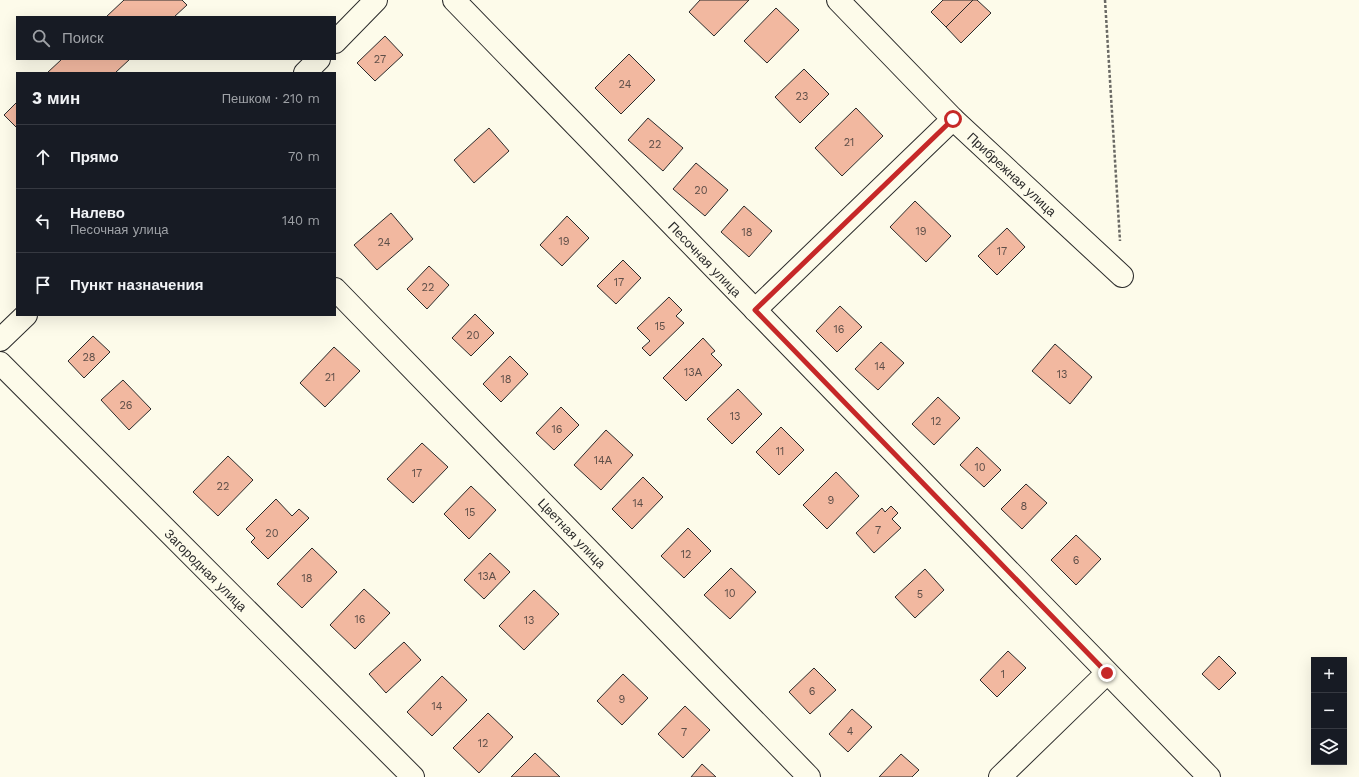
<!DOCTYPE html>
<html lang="ru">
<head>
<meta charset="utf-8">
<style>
  :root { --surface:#171b24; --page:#242831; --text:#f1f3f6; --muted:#9ea1a6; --line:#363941 }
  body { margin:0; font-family:"Work Sans",sans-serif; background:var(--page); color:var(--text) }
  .controls { position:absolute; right:12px; bottom:12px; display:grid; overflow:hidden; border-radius:0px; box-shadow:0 4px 16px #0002 }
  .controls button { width:36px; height:36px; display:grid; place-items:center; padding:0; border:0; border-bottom:1px solid var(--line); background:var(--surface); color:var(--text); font:20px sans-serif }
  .stop { position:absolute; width:12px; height:12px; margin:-9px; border:3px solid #c62828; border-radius:50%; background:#fff }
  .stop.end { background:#c62828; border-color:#fff; box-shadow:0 1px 4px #0008 }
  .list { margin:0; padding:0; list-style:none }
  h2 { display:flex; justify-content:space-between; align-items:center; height:52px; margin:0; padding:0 16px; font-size:17px }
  h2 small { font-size:13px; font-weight:400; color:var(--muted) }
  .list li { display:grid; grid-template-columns:26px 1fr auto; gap:12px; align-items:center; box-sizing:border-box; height:64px; padding:0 16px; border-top:1px solid var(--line) }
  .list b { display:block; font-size:15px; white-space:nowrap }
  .list p { margin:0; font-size:13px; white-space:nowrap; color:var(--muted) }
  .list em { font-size:13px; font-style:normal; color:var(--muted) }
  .icon { flex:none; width:22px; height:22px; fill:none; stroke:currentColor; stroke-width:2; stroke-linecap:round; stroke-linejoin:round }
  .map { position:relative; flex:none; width:1359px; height:777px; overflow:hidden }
  .search { position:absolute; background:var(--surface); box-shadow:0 4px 16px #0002; left:16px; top:16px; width:320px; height:44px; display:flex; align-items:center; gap:10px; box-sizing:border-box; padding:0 14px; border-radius:0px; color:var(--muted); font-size:15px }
  .panel { position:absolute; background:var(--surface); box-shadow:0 4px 16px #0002; left:16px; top:72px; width:320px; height:244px; border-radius:0px }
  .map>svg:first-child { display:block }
</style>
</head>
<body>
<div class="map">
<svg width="1359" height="777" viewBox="0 0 1359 777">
  <rect width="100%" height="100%" fill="#fdfbea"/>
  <!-- building -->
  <g fill="#f2b8a0" stroke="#2b2b2b">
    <path d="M124,0H182L187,5L174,17H106Z"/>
    <path d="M700,0H749L714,36L689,12Z"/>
    <path d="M943,0H973L946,27L931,12Z"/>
    <path d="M973,0H977L991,13L961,43L946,27Z"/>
    <path d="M776,8L799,30L767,63L744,41Z"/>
    <path d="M385,36L403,55L375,81L357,63Z"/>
    <path d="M629,54L655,80L621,114L595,88Z"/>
    <path d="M62,59H130L115,73H47Z"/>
    <path d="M804,69L829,94L800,123L775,97Z"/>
    <path d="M17,102V128L4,115Z"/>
    <path d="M856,108L883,136L842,176L815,148Z"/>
    <path d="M648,118L683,148L663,171L628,140Z"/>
    <path d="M489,128L509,151L474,183L454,160Z"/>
    <path d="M696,163L728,190L705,216L673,189Z"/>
    <path d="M915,201L951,236L926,262L890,227Z"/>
    <path d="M744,206L772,231L749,257L721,232Z"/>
    <path d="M391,213L413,239L377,270L354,245Z"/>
    <path d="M567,216L589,238L562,266L540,245Z"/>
    <path d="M1007,228L1025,247L997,275L978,256Z"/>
    <path d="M623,260L641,278L616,304L597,286Z"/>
    <path d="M429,266L449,285L427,309L407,289Z"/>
    <path d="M669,297L682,310L676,316L684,323L650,356L642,348L650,341L637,328Z"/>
    <path d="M840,306L862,327L837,352L816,331Z"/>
    <path d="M475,314L494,333L471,356L452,338Z"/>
    <path d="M93,336L110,352L84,378L68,361Z"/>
    <path d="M703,338L715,351L711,354L722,365L686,401L663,378Z"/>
    <path d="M881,342L904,363L878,390L855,369Z"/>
    <path d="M1055,344L1092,377L1070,404L1032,371Z"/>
    <path d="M334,347L360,371L325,407L300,383Z"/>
    <path d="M510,356L528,374L501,402L483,384Z"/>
    <path d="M123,380L151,409L129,430L101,400Z"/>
    <path d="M738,389L762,414L732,444L707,419Z"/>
    <path d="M938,397L960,418L934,445L912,424Z"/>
    <path d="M561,407L579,425L554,450L536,433Z"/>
    <path d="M781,427L804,450L779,475L756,452Z"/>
    <path d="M606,430L633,455L601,490L574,465Z"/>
    <path d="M422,443L448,467L413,503L387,479Z"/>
    <path d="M977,447L1001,470L984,487L960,465Z"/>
    <path d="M228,456L253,480L218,516L193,492Z"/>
    <path d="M836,472L859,496L827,529L803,505Z"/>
    <path d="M643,477L663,497L632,529L612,509Z"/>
    <path d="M1026,484L1047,503L1022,529L1001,509Z"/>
    <path d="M471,486L496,510L469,539L444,514Z"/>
    <path d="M276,499L292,516L299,509L309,518L268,559L251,542L255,538L246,529Z"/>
    <path d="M891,506L898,513L892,519L901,528L874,553L856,533L882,508L885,512Z"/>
    <path d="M688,528L711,551L684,578L661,556Z"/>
    <path d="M1076,535L1101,559L1076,585L1051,560Z"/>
    <path d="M312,548L337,572L302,608L277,584Z"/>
    <path d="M490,553L510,572L484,599L464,580Z"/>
    <path d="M731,568L756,592L730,619L704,595Z"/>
    <path d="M925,569L944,590L915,618L895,597Z"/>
    <path d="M364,589L390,613L355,649L330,625Z"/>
    <path d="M534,590L559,614L524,650L499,626Z"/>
    <path d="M404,642L421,660L386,693L369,674Z"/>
    <path d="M1008,651L1026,668L997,697L980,680Z"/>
    <path d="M1219,656L1236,673L1219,690L1202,674Z"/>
    <path d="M814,668L836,690L810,714L789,692Z"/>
    <path d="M623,674L648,698L622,725L597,701Z"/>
    <path d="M442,676L467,700L432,736L407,712Z"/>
    <path d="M685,706L710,730L683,758L658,734Z"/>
    <path d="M852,709L872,727L848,752L829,734Z"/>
    <path d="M488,713L513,737L479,773L453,748Z"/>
    <path d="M535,753L560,777H511Z"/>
    <path d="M901,754L919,770L912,777H879Z"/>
    <path d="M702,764L716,777H691Z"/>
  </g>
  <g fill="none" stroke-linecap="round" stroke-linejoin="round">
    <defs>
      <g id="minor">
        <path d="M454,0L1209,777"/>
        <path d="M838,0L953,119L1122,276"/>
        <path d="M335,42L376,0"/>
        <path d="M305,73L319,59"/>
        <path d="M335,289L809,777"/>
        <path d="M755,310L953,119"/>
        <path d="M0,340L26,315"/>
        <path d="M0,363L413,777"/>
        <path d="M1000,777L1107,673"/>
      </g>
    </defs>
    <!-- minor casing -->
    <use href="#minor" stroke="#2b2b2b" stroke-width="24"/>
    <!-- path -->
    <path stroke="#6a6964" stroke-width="2.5" stroke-dasharray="3 2" stroke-linecap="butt" d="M1105,0L1120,241"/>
    <!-- minor -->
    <use href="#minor" stroke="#fdfbea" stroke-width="22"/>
  </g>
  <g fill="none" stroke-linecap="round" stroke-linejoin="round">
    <!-- route -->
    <path stroke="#c62828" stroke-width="5" d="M953,119L755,310L1107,673"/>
  </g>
  <g text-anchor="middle" stroke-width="3" stroke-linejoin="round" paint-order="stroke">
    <!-- number labels -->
    <g font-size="11" fill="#5d4e48">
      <text x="380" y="63">27</text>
      <text x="625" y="88">24</text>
      <text x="802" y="100">23</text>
      <text x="849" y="146">21</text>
      <text x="655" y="148">22</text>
      <text x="701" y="194">20</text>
      <text x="921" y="235">19</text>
      <text x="747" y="236">18</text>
      <text x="564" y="245">19</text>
      <text x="384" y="246">24</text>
      <text x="1002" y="255">17</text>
      <text x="619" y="286">17</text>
      <text x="428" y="291">22</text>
      <text x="660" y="330">15</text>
      <text x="839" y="333">16</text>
      <text x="473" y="339">20</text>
      <text x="89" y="361">28</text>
      <text x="880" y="370">14</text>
      <text x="693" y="376">13А</text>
      <text x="1062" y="378">13</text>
      <text x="330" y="381">21</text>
      <text x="506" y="383">18</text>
      <text x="126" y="409">26</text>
      <text x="735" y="420">13</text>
      <text x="936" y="425">12</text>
      <text x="557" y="433">16</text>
      <text x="780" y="455">11</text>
      <text x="603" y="464">14А</text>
      <text x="980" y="471">10</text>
      <text x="417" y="477">17</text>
      <text x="223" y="490">22</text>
      <text x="831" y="504">9</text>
      <text x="638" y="507">14</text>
      <text x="1024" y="510">8</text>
      <text x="470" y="516">15</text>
      <text x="878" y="534">7</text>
      <text x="272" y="537">20</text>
      <text x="686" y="558">12</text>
      <text x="1076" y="564">6</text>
      <text x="487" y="580">13А</text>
      <text x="307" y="582">18</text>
      <text x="730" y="597">10</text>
      <text x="920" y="598">5</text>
      <text x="360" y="623">16</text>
      <text x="529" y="624">13</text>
      <text x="1003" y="678">1</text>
      <text x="812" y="695">6</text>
      <text x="622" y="703">9</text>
      <text x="437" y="710">14</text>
      <text x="850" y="735">4</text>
      <text x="684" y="736">7</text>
      <text x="483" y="747">12</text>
    </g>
    <!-- street labels -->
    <g font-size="13" fill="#2b2b2b" stroke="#fdfbea">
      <text transform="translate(1012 174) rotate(43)" y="5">Прибрежная улица</text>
      <text transform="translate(705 259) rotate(46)" y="5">Песочная улица</text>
      <text transform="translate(572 533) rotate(46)" y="5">Цветная улица</text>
      <text transform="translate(206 570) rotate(45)" y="5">Загородная улица</text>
    </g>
  </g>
</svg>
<div class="controls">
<button>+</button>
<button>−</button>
<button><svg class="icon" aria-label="layers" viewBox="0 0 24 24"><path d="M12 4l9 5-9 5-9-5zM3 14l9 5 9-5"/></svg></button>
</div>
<div class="stop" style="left:953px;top:119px"></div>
<div class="stop end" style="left:1107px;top:673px"></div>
<div class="search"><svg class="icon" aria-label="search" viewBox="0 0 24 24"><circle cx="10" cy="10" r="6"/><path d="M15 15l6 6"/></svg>Поиск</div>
<section class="panel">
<h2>3 мин<small>Пешком · 210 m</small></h2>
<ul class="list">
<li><svg class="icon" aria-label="ahead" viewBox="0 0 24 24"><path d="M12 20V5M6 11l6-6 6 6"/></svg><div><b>Прямо</b></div><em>70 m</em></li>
<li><svg class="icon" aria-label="left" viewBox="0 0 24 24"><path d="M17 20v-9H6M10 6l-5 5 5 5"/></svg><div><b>Налево</b><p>Песочная улица</p></div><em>140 m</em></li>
<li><svg class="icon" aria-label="arrive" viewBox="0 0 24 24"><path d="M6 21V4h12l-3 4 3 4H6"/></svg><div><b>Пункт назначения</b></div></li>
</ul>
</section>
</div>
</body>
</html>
